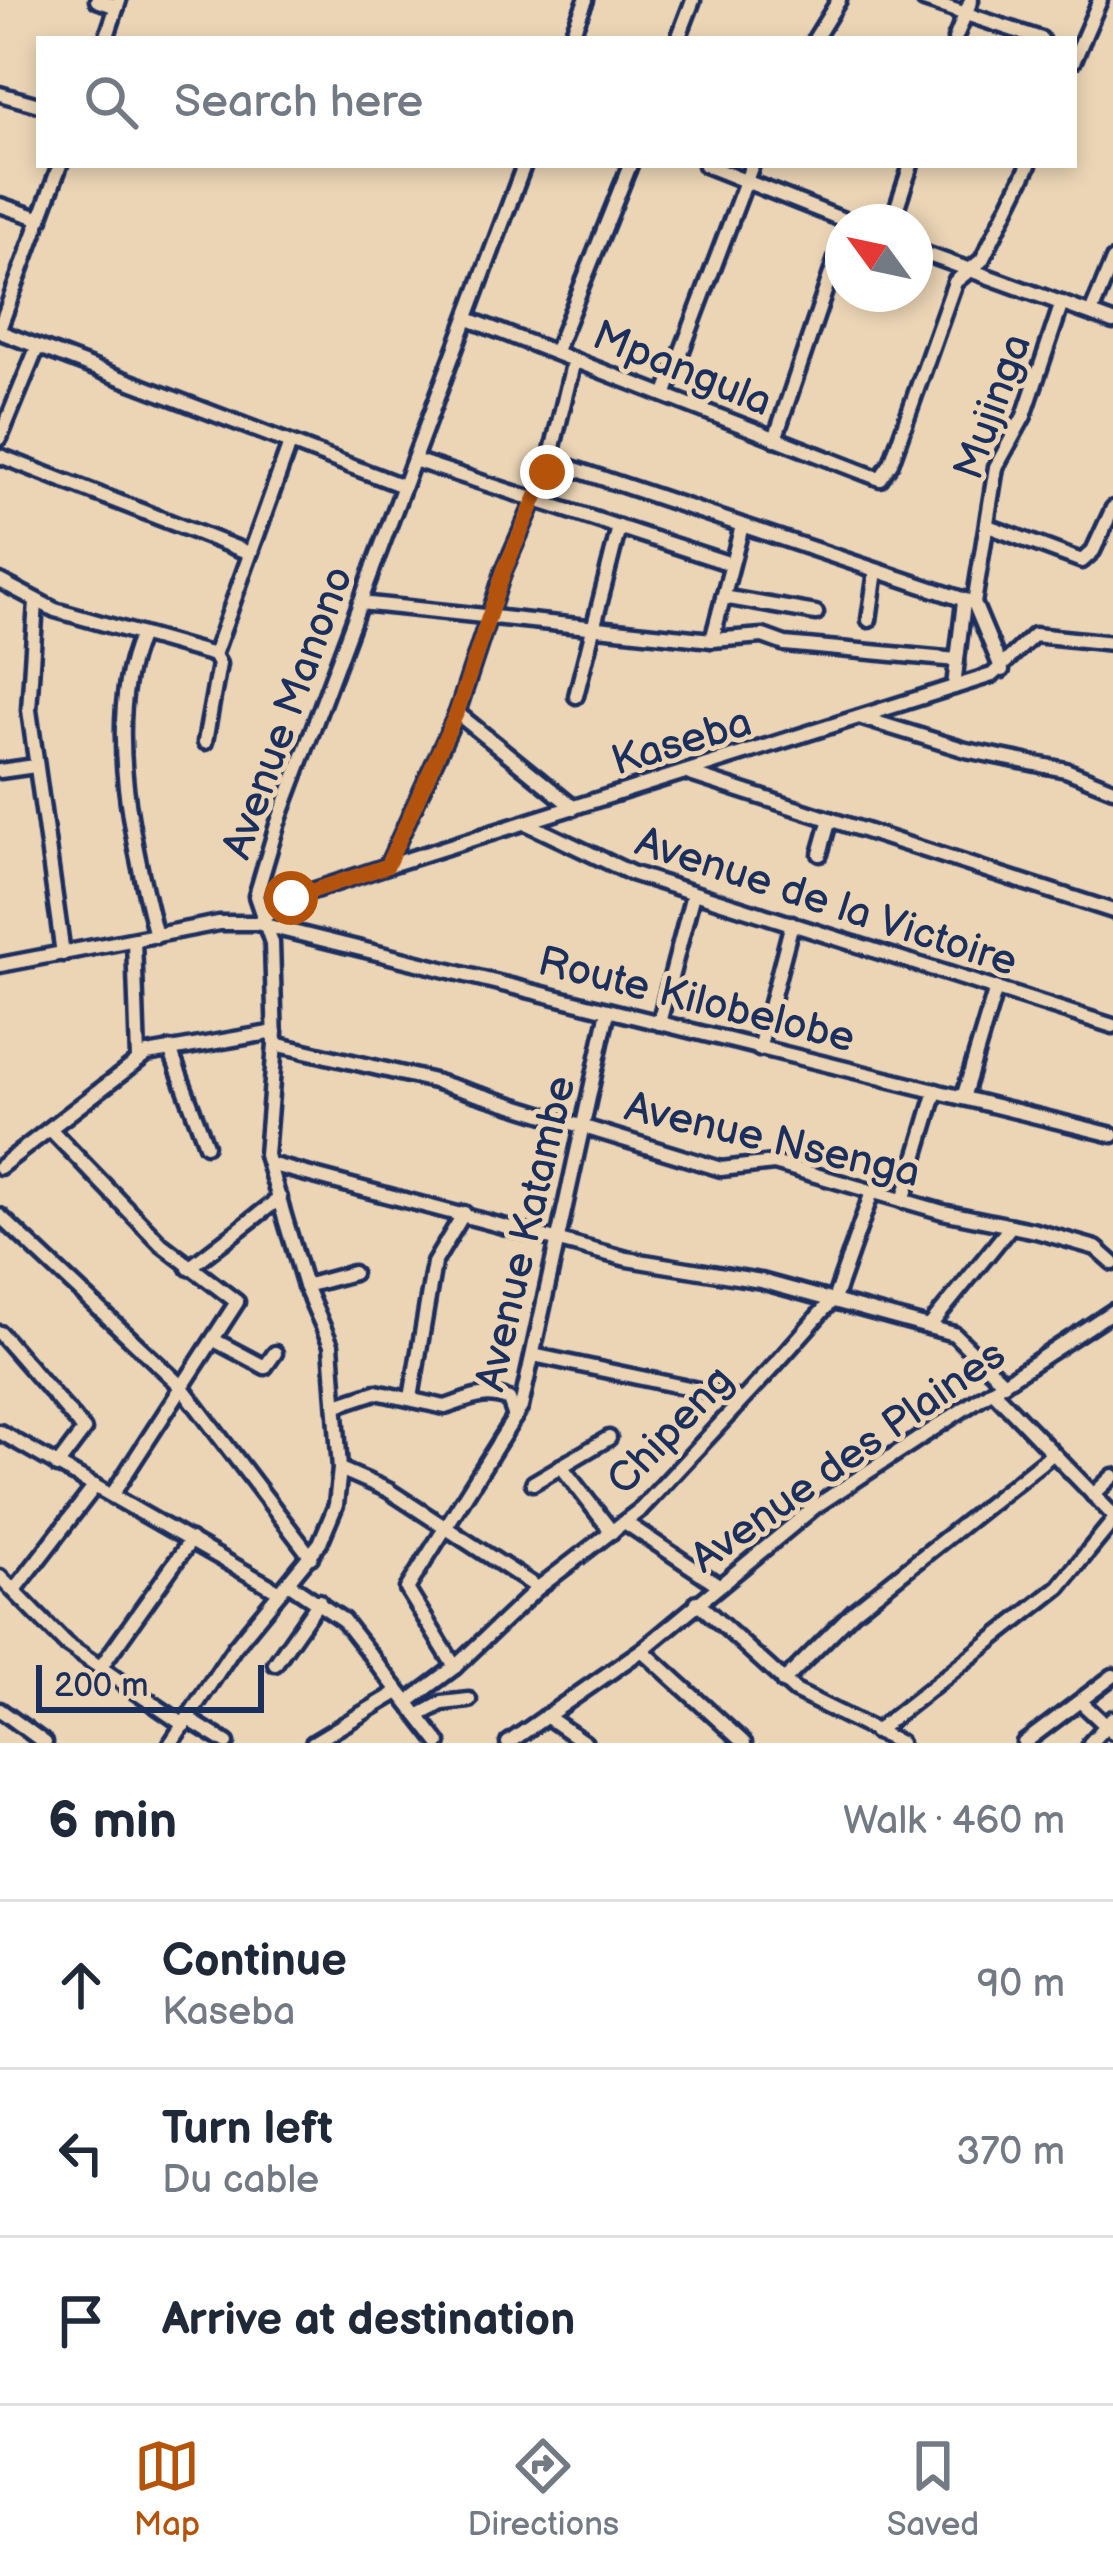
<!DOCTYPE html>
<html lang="en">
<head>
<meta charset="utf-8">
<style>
  :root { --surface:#fff; --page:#f6f6f7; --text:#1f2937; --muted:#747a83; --line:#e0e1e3; --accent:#b45309 }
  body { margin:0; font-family:"Balsamiq Sans",sans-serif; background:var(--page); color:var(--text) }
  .compass { position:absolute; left:825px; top:204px; width:108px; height:108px; border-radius:50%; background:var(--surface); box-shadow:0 6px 18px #0003; rotate:303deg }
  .scale { position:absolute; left:36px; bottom:30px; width:228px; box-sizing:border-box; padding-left:12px; border:6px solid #1b2f5e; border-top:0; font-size:33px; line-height:42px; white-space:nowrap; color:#1b2f5e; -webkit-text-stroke:9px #ecd5b5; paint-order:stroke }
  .stop { position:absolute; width:36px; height:36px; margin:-27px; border:9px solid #b45309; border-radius:50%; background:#fff }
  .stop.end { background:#b45309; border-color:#fff; box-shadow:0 3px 12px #0008 }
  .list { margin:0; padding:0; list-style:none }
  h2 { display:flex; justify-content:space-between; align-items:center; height:156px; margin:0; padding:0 48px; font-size:51px }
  h2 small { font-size:39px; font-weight:400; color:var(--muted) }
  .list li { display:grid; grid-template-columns:78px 1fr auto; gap:36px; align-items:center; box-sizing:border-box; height:168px; padding:0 48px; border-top:3px solid var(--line) }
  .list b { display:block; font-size:45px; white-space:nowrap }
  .list p { margin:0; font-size:39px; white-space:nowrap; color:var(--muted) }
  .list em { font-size:39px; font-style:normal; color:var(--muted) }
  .icon { flex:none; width:66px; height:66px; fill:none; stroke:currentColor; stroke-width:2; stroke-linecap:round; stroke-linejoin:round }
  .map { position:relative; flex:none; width:1113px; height:1743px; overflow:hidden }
  .search { position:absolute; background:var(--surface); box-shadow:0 6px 18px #0003; left:36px; right:36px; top:36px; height:132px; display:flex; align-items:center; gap:30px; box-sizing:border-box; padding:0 42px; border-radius:0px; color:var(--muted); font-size:45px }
  .sheet { height:660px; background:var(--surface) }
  nav { display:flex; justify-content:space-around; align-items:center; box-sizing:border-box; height:168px; border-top:3px solid var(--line); background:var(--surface); font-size:33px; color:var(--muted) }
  nav a { display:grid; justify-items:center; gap:6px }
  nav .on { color:var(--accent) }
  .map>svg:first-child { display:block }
</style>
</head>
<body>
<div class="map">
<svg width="1113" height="1743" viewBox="0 0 1113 1743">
  <rect width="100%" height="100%" fill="#ecd5b5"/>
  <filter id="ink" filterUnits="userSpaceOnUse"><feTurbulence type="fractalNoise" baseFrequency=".00833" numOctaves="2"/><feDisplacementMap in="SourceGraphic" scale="24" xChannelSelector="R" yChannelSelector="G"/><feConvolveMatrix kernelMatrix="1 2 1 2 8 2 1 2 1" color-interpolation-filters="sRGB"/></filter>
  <g filter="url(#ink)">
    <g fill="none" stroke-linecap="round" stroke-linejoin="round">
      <defs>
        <g id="minor">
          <path d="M97,0L117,7"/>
          <path d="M924,0L1041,39"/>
          <path d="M106,39L119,0"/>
          <path d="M570,39L586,0"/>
          <path d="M678,39L693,0"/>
          <path d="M815,39L839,0"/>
          <path d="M955,39L971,0"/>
          <path d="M1074,60L1100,0"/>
          <path d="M0,94L39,105"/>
          <path d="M705,165L849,222"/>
          <path d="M0,205L41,219"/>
          <path d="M892,222L911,165"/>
          <path d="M915,250L1113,322"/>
          <path d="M1091,313L1113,260"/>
          <path d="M468,319L880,479L891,463L955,282L982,260L1029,165"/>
          <path d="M0,327L60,165"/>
          <path d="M0,332L403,486"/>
          <path d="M556,350L630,165"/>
          <path d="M666,393L752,165"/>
          <path d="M0,438L37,348"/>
          <path d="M775,439L843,238"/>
          <path d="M0,456L247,552"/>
          <path d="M414,460L731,564"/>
          <path d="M551,461L974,603"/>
          <path d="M988,526L1082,561L1093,551L1113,508"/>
          <path d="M0,581L55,610L214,655"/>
          <path d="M723,597L816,613"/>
          <path d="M36,602L29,710L63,954"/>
          <path d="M360,603L712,640L763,636L785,644L957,660L954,687"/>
          <path d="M974,603L996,467L1024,416L1062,303"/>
          <path d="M974,603L1002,670"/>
          <path d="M869,620L876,571"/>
          <path d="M140,637C103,721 134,850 156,936"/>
          <path d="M712,640L742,526"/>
          <path d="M957,660L964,602"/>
          <path d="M576,696L619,527"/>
          <path d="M457,713L574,808"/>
          <path d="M862,718L966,750L1066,770L1113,789"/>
          <path d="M205,742L219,664L214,655L289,446"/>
          <path d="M0,771L35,766"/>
          <path d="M687,773L1113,911"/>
          <path d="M526,823L631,873L1113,1026"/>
          <path d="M820,854L830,819"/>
          <path d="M387,866L457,713L504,570L547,472L574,360"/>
          <path d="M261,919L291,898L387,866L992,675L1034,635L1113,643"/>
          <path d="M134,940L138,1059"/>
          <path d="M0,965L219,923H256L1113,1135"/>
          <path d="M659,1023L693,894"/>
          <path d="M275,1044L434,1081L721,1169L774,1163L943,1212L1036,1231L1096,1248L1113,1263"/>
          <path d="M170,1049L206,1145"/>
          <path d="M759,1049L792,923"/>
          <path d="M963,1098L996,988"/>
          <path d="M51,1130L161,1244L237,1302L112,1495"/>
          <path d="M269,1164L627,1259L761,1281L954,1334L1004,1383"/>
          <path d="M0,1167L147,1054L275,1032"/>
          <path d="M903,1201L936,1091"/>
          <path d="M0,1216L181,1386L311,1557"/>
          <path d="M189,1268L280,1198"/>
          <path d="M305,1286L353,1273"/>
          <path d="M929,1327L1011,1226"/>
          <path d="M0,1333L84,1430L57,1466"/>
          <path d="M214,1340L265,1367L275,1353"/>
          <path d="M533,1355L741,1399"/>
          <path d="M992,1390L1113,1515"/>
          <path d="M411,1398L434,1263L464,1213"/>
          <path d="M337,1405L376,1392L445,1407C468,1400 484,1389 509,1400L515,1417"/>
          <path d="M0,1432L280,1592"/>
          <path d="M561,1466L612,1532"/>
          <path d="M340,1469L388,1490L538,1588"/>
          <path d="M533,1483L609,1438"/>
          <path d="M1093,1495L1113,1476"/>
          <path d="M626,1523L717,1584"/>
          <path d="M0,1577L66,1644L184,1725"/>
          <path d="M288,1583L343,1620L439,1743"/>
          <path d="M14,1591L95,1486"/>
          <path d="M697,1602L795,1691L900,1743"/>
          <path d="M642,1650L744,1743"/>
          <path d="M275,1664L319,1601"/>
          <path d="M455,1667L407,1589L521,1407L608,1011"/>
          <path d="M100,1668L191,1540"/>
          <path d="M783,1682L854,1611L1051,1455"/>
          <path d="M408,1702L455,1667L538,1588L641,1509L773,1367L835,1297L872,1192"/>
          <path d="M1082,1703L1113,1732"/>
          <path d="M0,1710L45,1743"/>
          <path d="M418,1716L442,1703L469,1700"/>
          <path d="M546,1716L585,1743"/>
          <path d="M188,1719L227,1743"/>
          <path d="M875,1732L1059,1587L1113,1521"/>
          <path d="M171,1743L234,1648L320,1543L336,1505L340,1469L331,1345L305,1286L266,1155L275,1044L272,943L256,896L277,825L524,165"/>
          <path d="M313,1743L398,1692"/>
          <path d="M508,1743L642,1650L816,1506L1113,1311"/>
          <path d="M1024,1743L1113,1676"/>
          <path d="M1090,1743L1113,1718"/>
        </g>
      </defs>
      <!-- minor casing -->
      <use href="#minor" stroke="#1b2f5e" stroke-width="21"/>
      <!-- minor -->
      <use href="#minor" stroke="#ecd5b5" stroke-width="12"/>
    </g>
  </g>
  <g fill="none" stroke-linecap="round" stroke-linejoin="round" filter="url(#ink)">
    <!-- route -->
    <path stroke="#b45309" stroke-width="15" d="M291,898L387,866L457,712L504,571L547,472"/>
  </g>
  <g text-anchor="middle" stroke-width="10" stroke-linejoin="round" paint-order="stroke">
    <!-- street labels -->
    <g font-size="42" fill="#1b2f5e" stroke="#ecd5b5">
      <text transform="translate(683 367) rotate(22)" y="15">Mpangula</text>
      <text transform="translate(991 406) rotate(-70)" y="15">Mujinga</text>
      <text transform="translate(286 712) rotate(-70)" y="15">Avenue Manono</text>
      <text transform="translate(681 740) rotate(-17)" y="15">Kaseba</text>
      <text transform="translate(827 900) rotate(18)" y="15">Avenue de la Victoire</text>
      <text transform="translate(697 998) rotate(14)" y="15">Route Kilobelobe</text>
      <text transform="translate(773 1138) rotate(13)" y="15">Avenue Nsenga</text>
      <text transform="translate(524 1233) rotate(-77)" y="15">Avenue Katambe</text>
      <text transform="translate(669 1429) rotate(-46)" y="15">Chipeng</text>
      <text transform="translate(847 1455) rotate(-35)" y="15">Avenue des Plaines</text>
    </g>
  </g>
</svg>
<svg class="compass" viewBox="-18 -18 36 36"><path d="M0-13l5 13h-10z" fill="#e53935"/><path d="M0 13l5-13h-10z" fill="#747a83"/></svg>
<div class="scale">200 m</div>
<div class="stop" style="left:291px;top:898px"></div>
<div class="stop end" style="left:547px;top:472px"></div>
<div class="search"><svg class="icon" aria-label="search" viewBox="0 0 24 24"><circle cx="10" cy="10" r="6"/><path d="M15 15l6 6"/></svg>Search here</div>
</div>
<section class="sheet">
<h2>6 min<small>Walk · 460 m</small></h2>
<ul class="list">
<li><svg class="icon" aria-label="ahead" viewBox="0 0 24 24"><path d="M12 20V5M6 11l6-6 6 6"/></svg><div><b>Continue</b><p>Kaseba</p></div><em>90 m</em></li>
<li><svg class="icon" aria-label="left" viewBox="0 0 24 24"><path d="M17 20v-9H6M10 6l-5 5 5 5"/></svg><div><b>Turn left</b><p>Du cable</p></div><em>370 m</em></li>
<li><svg class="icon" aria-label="arrive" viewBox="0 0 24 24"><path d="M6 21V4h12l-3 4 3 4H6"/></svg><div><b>Arrive at destination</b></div></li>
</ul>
</section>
<nav>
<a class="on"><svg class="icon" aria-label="map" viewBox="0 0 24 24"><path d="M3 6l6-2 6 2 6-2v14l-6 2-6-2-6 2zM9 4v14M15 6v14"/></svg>Map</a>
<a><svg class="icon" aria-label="directions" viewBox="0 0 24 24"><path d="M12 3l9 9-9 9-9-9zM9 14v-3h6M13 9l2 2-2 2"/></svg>Directions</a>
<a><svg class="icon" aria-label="saved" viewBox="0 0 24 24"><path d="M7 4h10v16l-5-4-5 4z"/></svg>Saved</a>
</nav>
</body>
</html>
